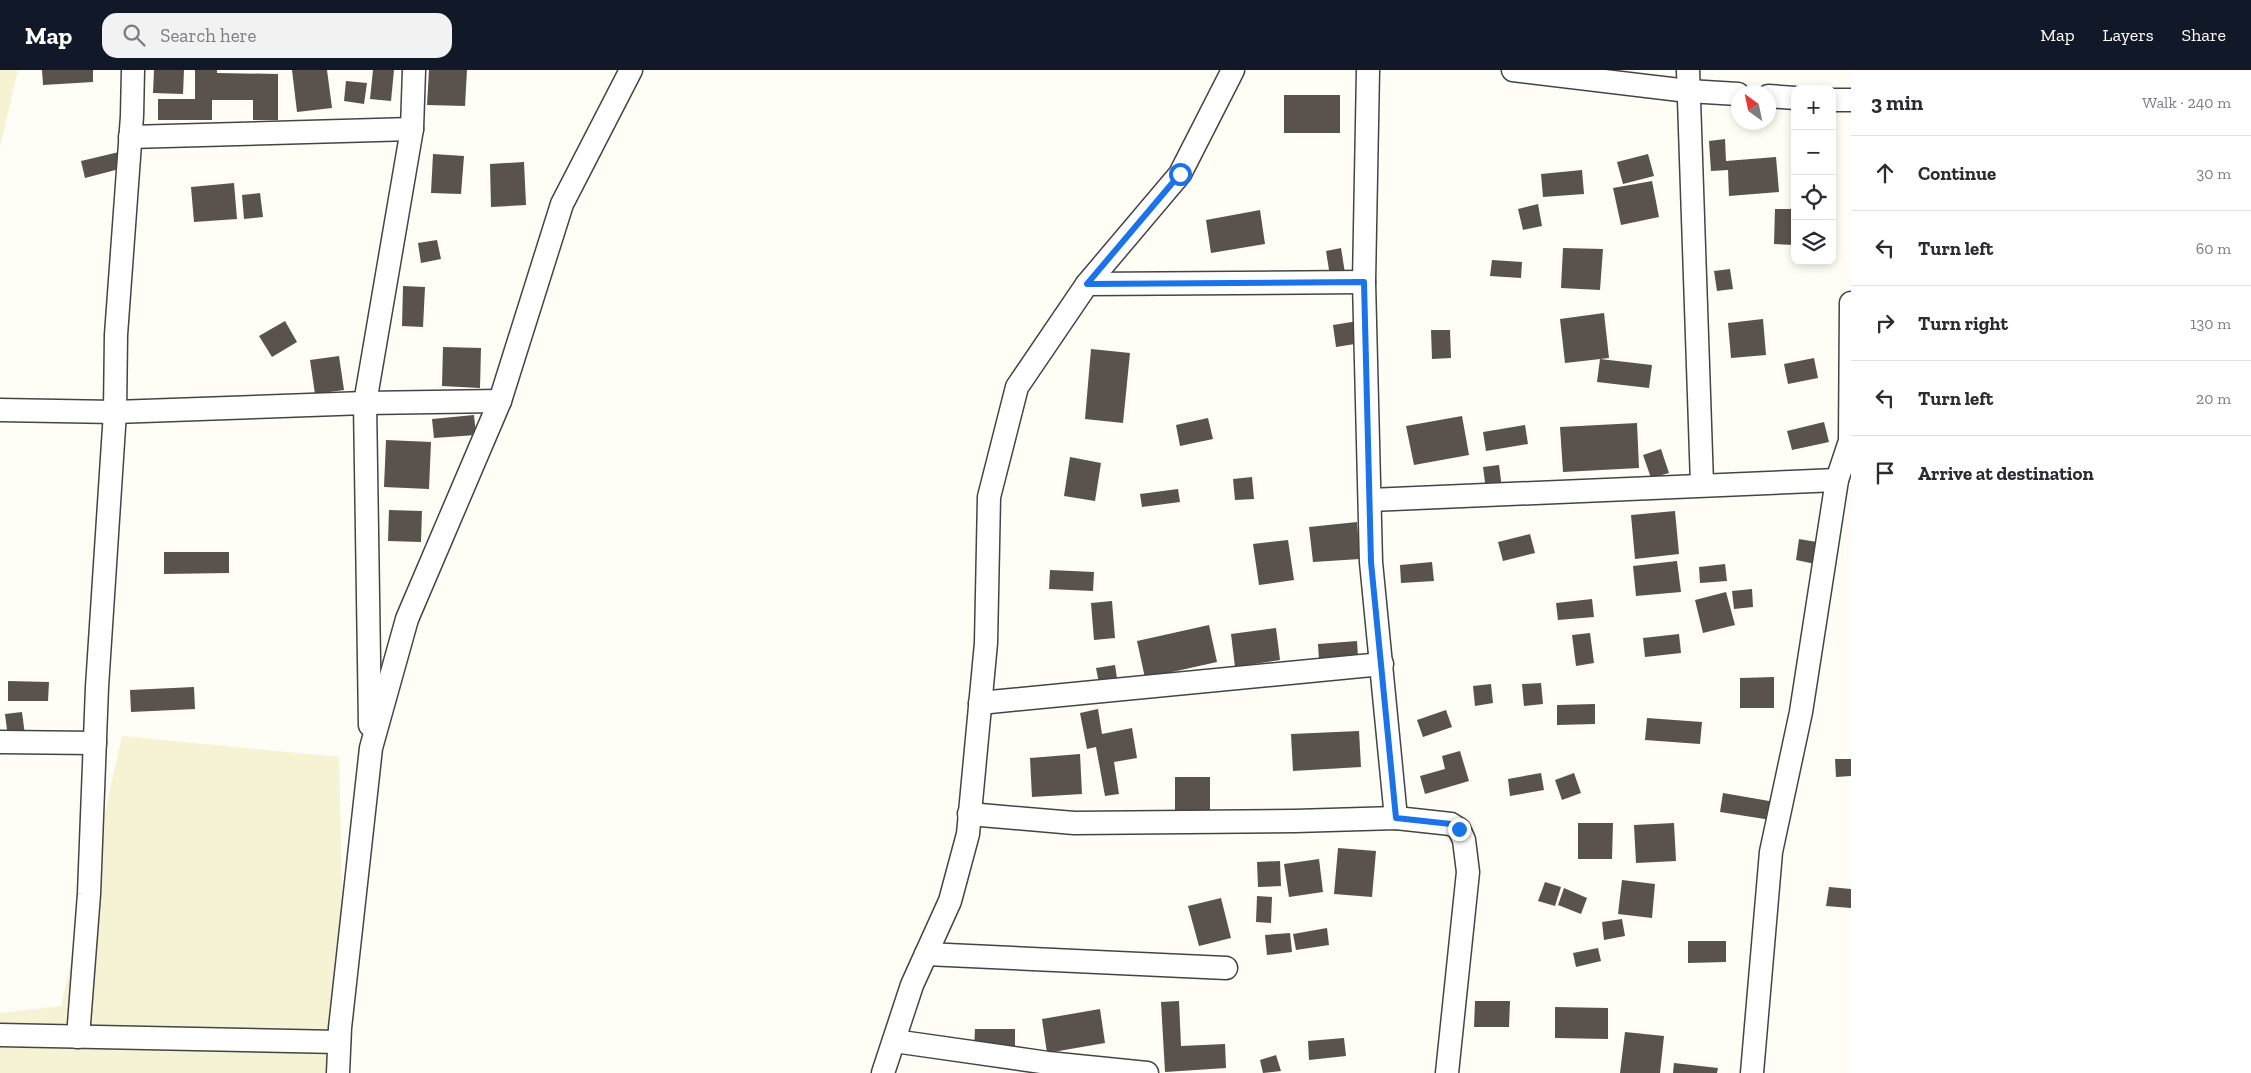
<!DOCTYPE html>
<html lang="en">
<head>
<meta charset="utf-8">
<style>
  :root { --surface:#fff; --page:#f2f2f3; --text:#2b2b33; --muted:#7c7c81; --line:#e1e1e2; --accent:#111827 }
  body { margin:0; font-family:"Zilla Slab",serif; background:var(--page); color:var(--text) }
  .controls { position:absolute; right:15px; top:15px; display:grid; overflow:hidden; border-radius:10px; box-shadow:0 2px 8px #0003 }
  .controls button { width:45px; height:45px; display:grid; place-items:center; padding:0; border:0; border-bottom:1px solid var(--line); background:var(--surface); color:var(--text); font:25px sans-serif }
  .compass { position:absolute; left:1731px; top:15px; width:45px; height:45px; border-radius:50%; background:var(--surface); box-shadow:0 2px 8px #0003; rotate:327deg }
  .stop { position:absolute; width:15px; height:15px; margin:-11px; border:4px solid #1a73e8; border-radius:50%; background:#fff }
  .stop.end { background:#1a73e8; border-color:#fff; box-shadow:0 1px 5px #0008 }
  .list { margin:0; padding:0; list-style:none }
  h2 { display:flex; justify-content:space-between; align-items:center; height:65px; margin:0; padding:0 20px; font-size:21px }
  h2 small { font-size:16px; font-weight:400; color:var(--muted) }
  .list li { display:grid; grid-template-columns:32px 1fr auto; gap:15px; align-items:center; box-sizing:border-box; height:75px; padding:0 20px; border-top:1px solid var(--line) }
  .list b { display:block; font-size:19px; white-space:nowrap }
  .list em { font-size:16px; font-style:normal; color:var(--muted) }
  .icon { flex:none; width:28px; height:28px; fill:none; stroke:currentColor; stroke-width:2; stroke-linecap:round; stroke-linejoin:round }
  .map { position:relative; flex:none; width:1851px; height:1003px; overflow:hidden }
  header { display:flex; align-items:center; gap:30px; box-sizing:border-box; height:70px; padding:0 25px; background:var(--accent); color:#fff }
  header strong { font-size:24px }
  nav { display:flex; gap:28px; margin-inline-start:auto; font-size:18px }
  .search { width:350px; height:45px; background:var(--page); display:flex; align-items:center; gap:12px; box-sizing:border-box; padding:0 18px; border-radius:15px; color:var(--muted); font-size:19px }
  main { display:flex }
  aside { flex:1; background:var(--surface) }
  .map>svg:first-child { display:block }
</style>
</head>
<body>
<header>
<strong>Map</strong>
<div class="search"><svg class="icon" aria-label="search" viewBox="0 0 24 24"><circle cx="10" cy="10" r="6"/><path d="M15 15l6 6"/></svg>Search here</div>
<nav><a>Map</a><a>Layers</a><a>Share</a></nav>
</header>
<main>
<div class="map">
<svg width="1851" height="1003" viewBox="0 0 1851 1003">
  <rect width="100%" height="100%" fill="#fffdf5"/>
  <!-- farmland -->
  <g fill="#f6f3d4">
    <path d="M0,0H18L0,77Z"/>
    <path d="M122,666L339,687L346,1003H0V943L61,936Z"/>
  </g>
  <!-- building -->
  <g fill="#5a524d">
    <path d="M42,0H93V12L43,15Z"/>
    <path d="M154,0H184L183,24L153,23Z"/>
    <path d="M195,0H217V3L278,4V50H253V30H212V50H158V29H195Z"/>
    <path d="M292,0H327L332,38L297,42Z"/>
    <path d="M373,0H394L391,31L370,29Z"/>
    <path d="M429,0H467L465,36L427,35Z"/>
    <path d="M346,11L367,13L364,34L344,31Z"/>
    <rect x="1284" y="25" width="56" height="38"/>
    <path d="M1725,69L1726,91L1776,87L1779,122L1729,126L1728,100L1711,101L1709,71Z"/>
    <path d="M119,82L123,98L85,108L81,91Z"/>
    <path d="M433,84L464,86L461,124L431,123Z"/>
    <path d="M1648,84L1654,106L1623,114L1617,92Z"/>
    <path d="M524,92L526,135L491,137L490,94Z"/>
    <path d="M1582,100L1584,124L1543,127L1541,104Z"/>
    <path d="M1652,111L1659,147L1621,155L1613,118Z"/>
    <path d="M234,113L237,149L194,152L191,117Z"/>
    <path d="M260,123L263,147L244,149L242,125Z"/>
    <path d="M1538,134L1542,156L1523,160L1518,139Z"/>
    <path d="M1775,139H1794V175L1774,174Z"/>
    <path d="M1260,140L1265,174L1211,183L1206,150Z"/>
    <path d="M437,170L441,189L421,193L418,173Z"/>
    <path d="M1341,178L1345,203L1330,206L1326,181Z"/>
    <path d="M1563,178L1603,179L1600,220L1561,218Z"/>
    <path d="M1492,190L1522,192L1521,208L1490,206Z"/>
    <path d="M1730,199L1733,219L1717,221L1714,201Z"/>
    <path d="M403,216L425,217L423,257L402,256Z"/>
    <path d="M1604,243L1609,288L1565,293L1560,249Z"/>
    <path d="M1763,249L1766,285L1731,288L1728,253Z"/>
    <path d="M285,251L297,272L272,287L259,266Z"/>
    <path d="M1358,251L1361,273L1336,277L1333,255Z"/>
    <path d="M1431,260H1450L1451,288L1432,289Z"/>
    <path d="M443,277L481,278L480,318L442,316Z"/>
    <path d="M1091,279L1130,283L1123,353L1085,349Z"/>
    <path d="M339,286L344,320L315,324L310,290Z"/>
    <path d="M1814,288L1818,308L1788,314L1784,294Z"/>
    <path d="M1600,289L1652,295L1649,318L1597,312Z"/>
    <path d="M474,345L476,365L434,368L432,349Z"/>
    <path d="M1462,346L1469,385L1414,395L1406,356Z"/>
    <path d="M1208,348L1213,369L1180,376L1176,355Z"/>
    <path d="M1824,352L1829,372L1792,380L1787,361Z"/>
    <path d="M1637,353L1639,398L1563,402L1560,357Z"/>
    <path d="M1525,355L1528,374L1486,381L1483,362Z"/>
    <path d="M386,370L431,372L429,419L384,417Z"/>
    <path d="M1661,379L1669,403L1651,408L1643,385Z"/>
    <path d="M1070,387L1101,393L1095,431L1064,426Z"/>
    <path d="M1499,395L1502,418L1486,420L1483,397Z"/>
    <path d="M1252,407L1254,429L1235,430L1233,409Z"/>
    <path d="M1178,419L1180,432L1142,437L1140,424Z"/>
    <path d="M389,440L422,441L421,472L388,471Z"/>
    <path d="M1675,441L1679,484L1635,489L1631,445Z"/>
    <path d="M1357,452L1360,489L1313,492L1309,457Z"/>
    <path d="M1530,464L1535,483L1503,491L1498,472Z"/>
    <path d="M1799,469L1823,473L1820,495L1796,490Z"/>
    <path d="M1288,470L1294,510L1259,515L1253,474Z"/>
    <path d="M164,482H229V503L164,504Z"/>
    <path d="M1677,491L1681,522L1636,526L1633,496Z"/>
    <path d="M1432,492L1434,511L1401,513L1400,495Z"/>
    <path d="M1725,494L1727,511L1700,513L1699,497Z"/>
    <path d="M1050,500L1094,502L1093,521L1049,519Z"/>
    <path d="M1752,519L1753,537L1734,539L1732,521Z"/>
    <path d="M1726,522L1735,555L1703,563L1695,530Z"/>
    <path d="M1592,529L1594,547L1558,550L1556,533Z"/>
    <path d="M1112,531L1115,568L1094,570L1091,533Z"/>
    <path d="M1209,555L1217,592L1145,608L1137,571Z"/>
    <path d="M1276,558L1280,590L1235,597L1231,564Z"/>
    <path d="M1590,563L1594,593L1576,596L1572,565Z"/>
    <path d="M1679,564L1681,583L1645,587L1643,568Z"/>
    <path d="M1357,571L1358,587L1319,590L1318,574Z"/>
    <path d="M1115,595L1118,615L1100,618L1096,598Z"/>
    <path d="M1774,607V638H1740V608Z"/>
    <path d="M8,611L49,612L48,631H8Z"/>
    <path d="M1541,613L1543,634L1524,636L1522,614Z"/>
    <path d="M1491,614L1493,633L1475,636L1473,616Z"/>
    <path d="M194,617L195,639L131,642L130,620Z"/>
    <path d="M1595,634V654L1557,655V635Z"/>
    <path d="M1098,639L1102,664L1132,658L1137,688L1114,692L1119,724L1105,726L1096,677L1087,679L1080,643Z"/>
    <path d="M1446,640L1452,657L1423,667L1417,650Z"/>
    <path d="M22,642L25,665L8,668L5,644Z"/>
    <path d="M1647,648L1702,652L1700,674L1645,670Z"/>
    <path d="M1359,661L1361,697L1293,701L1291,664Z"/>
    <path d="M1460,681L1469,711L1425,724L1420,706L1445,699L1442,686Z"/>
    <path d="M1080,684L1082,724L1032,727L1030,688Z"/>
    <path d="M1835,689H1851V706L1836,707Z"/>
    <path d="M1541,703L1544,720L1510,726L1508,709Z"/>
    <path d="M1574,703L1581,723L1562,730L1555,710Z"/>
    <rect x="1175" y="707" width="35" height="34"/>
    <path d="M1723,723L1775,732L1771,750L1720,742Z"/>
    <path d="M1578,753H1613L1612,789H1578Z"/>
    <path d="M1674,753L1676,791L1636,793L1634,755Z"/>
    <path d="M1338,778L1376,781L1372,827L1334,824Z"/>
    <path d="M1319,789L1323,822L1289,827L1284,794Z"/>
    <path d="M1280,791L1281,816L1258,817L1257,792Z"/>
    <path d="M1622,810L1655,814L1652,848L1618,844Z"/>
    <path d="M1545,812L1561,817L1555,836L1538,831Z"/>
    <path d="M1829,817L1851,819V838L1826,836Z"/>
    <path d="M1564,818L1587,828L1581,844L1558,835Z"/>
    <path d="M1257,826L1272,827L1271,853L1256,852Z"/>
    <path d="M1221,828L1231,868L1199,876L1188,836Z"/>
    <path d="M1622,849L1625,866L1604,870L1602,852Z"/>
    <path d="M1327,858L1329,875L1296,880L1293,864Z"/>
    <path d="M1290,863L1292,882L1267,885L1265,865Z"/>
    <path d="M1688,871H1726V892L1688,893Z"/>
    <path d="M1598,878L1601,891L1576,897L1573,883Z"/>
    <path d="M1179,931L1181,976L1225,974L1226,998L1165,1002L1161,932Z"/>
    <path d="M1475,931H1510L1509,957H1474Z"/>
    <path d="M1555,937L1608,938V969L1555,968Z"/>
    <path d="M1100,939L1105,973L1047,983L1042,949Z"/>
    <path d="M975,959H1015V980H974Z"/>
    <path d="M1625,962L1664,966L1660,1003H1620Z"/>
    <path d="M1344,968L1346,986L1309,990L1308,971Z"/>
    <path d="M1276,985L1281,1001L1263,1003L1260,990Z"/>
    <path d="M1674,993L1718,998L1717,1003H1673Z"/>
  </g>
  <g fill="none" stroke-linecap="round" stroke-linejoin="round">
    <defs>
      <g id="minor">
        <path d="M1368,0L1364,212L1371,492L1396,748"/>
        <path d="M1513,0L1688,21L1738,24"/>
        <path d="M1688,0L1702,414"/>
        <path d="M1768,26L1795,28"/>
        <path d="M1832,30H1851"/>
        <path d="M130,67L412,59"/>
        <path d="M1087,214L1364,212"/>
        <path d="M0,340L115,342L365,333L500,331"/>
        <path d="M1370,430L1837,410"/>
        <path d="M980,633L1382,594"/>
        <path d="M370,655L365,333L412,59L414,0"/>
        <path d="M0,672L95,673"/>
        <path d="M969,744L1074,753L1295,751L1396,748L1451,754L1459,759L1464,770L1468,802L1447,1003"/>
        <path d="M926,884L1226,898"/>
        <path d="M0,965L339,972"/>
        <path d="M78,967L89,824L97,617L115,342L116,265L132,46L133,0"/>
        <path d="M894,971L1048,993L1147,1003"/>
        <path d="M338,1003L340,958L371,678L407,549L500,331L562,134L631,0"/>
        <path d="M883,1003L912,915L950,831L968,764L986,573L989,427L1017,317L1087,214L1180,104L1233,0"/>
        <path d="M1752,1003L1771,782L1801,642L1837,410L1850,371L1851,233"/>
      </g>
    </defs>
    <!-- minor casing -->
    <use href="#minor" stroke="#444" stroke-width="25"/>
    <!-- minor -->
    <use href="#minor" stroke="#fff" stroke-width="22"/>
  </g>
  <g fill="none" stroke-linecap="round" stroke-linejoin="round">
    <!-- route -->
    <path stroke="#1a73e8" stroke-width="6" d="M1180,104L1087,214L1364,212L1371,492L1396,748L1451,754L1459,759"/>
  </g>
</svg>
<div class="controls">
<button>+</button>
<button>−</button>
<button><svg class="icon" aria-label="locate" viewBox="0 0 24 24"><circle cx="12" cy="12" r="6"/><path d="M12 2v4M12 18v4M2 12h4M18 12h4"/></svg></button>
<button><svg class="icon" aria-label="layers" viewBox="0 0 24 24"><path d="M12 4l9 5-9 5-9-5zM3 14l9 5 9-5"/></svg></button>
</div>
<svg class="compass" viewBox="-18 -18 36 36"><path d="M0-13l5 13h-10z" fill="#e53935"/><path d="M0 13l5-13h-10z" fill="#7c7c81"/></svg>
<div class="stop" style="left:1180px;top:104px"></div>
<div class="stop end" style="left:1459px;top:759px"></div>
</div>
<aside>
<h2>3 min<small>Walk · 240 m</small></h2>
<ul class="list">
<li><svg class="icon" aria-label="ahead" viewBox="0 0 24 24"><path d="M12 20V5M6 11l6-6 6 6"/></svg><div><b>Continue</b></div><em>30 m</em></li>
<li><svg class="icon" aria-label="left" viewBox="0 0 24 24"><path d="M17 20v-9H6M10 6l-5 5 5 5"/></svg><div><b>Turn left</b></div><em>60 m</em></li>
<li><svg class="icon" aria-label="right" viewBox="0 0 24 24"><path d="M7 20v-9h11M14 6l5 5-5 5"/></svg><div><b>Turn right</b></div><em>130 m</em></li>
<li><svg class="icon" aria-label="left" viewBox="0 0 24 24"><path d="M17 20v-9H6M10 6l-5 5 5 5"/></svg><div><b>Turn left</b></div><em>20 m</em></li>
<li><svg class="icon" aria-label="arrive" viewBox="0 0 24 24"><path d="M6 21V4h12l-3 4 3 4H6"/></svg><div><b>Arrive at destination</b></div></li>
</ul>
</aside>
</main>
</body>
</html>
